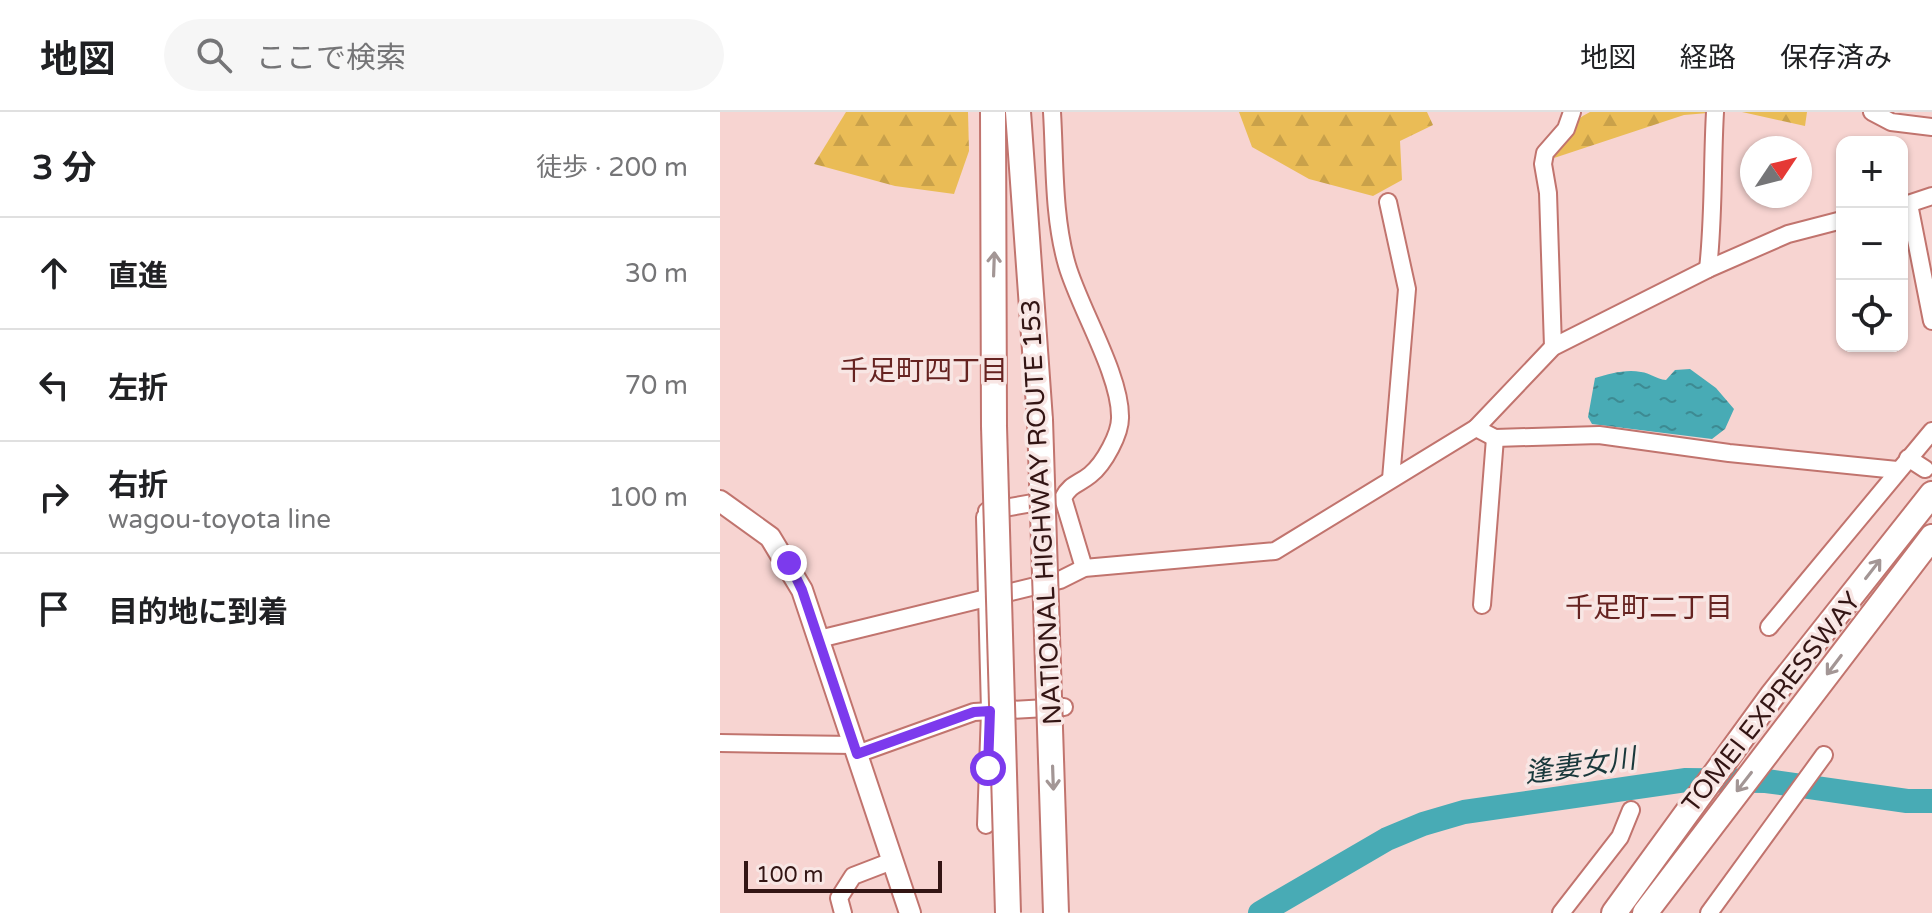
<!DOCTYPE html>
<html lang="ja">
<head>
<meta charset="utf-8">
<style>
  :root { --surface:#fff; --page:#f6f6f6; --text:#202124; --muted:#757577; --line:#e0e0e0 }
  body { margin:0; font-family:"Varela Round","Noto Sans JP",sans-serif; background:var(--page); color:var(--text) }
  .controls { position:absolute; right:24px; top:24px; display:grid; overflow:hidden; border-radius:16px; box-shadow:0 2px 6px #0004 }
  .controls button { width:72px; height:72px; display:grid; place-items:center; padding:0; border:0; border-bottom:2px solid var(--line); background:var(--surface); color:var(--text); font:40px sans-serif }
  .compass { position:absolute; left:1020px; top:24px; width:72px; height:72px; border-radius:50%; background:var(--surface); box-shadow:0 2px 6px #0004; rotate:55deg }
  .scale { position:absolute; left:24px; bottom:20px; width:198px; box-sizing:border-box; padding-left:8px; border:4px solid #331514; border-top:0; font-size:22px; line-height:28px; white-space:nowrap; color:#331514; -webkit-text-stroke:6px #f8e6e4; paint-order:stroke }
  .stop { position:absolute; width:24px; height:24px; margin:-18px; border:6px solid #7c3aed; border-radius:50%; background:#fff }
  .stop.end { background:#7c3aed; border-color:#fff; box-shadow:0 2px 8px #0008 }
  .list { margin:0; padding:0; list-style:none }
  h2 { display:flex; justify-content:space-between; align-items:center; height:104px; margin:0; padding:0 32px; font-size:34px }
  h2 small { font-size:26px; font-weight:400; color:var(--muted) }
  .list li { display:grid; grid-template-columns:52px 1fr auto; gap:24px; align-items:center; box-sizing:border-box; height:112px; padding:0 32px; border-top:2px solid var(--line) }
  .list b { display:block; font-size:30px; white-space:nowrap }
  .list p { margin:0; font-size:26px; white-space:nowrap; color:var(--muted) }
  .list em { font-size:26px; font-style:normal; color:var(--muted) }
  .icon { flex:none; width:44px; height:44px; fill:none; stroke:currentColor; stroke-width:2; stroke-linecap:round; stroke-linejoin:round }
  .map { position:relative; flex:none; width:1212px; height:801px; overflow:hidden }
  header { display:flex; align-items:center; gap:48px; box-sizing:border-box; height:112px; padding:0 40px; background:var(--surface); border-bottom:2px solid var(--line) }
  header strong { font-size:38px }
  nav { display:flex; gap:44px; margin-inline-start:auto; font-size:28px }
  .search { width:560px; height:72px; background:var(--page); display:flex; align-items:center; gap:20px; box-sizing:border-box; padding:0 28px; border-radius:44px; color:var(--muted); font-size:30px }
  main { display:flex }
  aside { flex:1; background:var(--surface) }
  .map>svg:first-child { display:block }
</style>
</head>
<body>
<header>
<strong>地図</strong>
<div class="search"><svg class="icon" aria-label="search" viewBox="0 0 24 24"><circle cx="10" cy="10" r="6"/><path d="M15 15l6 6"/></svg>ここで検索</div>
<nav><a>地図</a><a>経路</a><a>保存済み</a></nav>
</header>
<main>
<aside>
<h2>3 分<small>徒歩 · 200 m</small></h2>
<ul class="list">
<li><svg class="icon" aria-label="ahead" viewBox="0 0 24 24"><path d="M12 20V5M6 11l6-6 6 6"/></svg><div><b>直進</b></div><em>30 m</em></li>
<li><svg class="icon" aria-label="left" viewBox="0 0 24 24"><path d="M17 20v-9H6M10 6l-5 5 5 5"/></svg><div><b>左折</b></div><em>70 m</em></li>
<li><svg class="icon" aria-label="right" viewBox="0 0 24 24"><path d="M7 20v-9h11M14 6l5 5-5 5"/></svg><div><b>右折</b><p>wagou-toyota line</p></div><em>100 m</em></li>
<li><svg class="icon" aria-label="arrive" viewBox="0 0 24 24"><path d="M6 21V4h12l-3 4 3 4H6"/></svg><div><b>目的地に到着</b></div></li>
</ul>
</aside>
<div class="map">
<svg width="1212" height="801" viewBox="0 0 1212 801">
  <defs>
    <pattern id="forest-firs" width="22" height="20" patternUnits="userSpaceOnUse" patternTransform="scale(2)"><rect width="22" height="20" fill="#eabc56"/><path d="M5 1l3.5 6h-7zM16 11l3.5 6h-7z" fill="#c9a14a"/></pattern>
    <pattern id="water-ripples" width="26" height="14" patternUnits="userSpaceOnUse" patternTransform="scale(2)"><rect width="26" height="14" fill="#48abb5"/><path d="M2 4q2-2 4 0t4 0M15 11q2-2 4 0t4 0" fill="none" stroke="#3d8a92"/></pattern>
  </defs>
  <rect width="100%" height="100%" fill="#f7d4d1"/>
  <!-- forest -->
  <g fill="url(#forest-firs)">
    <path d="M126,0H248L249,39L234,82L175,74L94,52Z"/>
    <path d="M519,0H707L713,13L680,29L682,68L653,84L589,67L532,35Z"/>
    <path d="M870,0H1000L964,3L831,47C838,27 851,9 870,0Z"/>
    <path d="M1022,0H1087L1085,14Z"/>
  </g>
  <!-- water -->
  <path fill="url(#water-ripples)" d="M970,257L996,276L1014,297L1005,317L992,327L872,312L868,305L875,266C890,262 905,257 921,260C930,261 936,267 946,268L955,258Z"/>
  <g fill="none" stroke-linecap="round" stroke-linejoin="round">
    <!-- river -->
    <path stroke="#48abb5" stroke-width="24" d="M540,801L667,727L703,712L744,700L966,668L1046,669L1187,689H1212"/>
    <defs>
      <g id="minor">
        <path d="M332,0C335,50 333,105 347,153C359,195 400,262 400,304C401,321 384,352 370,363C359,372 350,372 343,386L364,456"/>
        <path d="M1152,0L1171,10L1212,15"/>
        <path d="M668,90L687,177L671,367"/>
        <path d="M1189,92L1212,209"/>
        <path d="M1182,94L1212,84"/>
        <path d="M988,157C994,104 992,53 995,0"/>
        <path d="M833,235L828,81L823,52L825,41L846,17L852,0"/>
        <path d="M756,316L775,326L879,323L1009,341L1177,358"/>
        <path d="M1188,346L1205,357"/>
        <path d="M267,399L330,388"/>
        <path d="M265,405L270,599L266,713"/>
        <path d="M762,493L775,326"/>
        <path d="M1049,515L1212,319"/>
        <path d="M99,527L340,468L364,456L555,439L756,316L833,235L988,157L1068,122L1122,108"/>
        <path d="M0,631L134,633"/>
        <path d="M137,642L254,600L344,595"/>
        <path d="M123,801L119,786L133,764L172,749"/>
        <path d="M841,801L900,725L911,698"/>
        <path d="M989,801L1104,643"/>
      </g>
      <path id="major" d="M0,389L50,425L82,478L190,801"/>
      <g id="highway">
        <path d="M273,0L274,314"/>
        <path d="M298,0L320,308"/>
        <path d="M894,801L1052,584L1212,382"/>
        <path d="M925,801L1212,425"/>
      </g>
    </defs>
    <!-- minor casing -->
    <use href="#minor" stroke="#c1746e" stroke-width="20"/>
    <!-- major casing -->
    <use href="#major" stroke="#c1746e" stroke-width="24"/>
    <!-- highway casing -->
    <use href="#highway" stroke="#c1746e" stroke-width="28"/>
    <!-- minor -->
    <use href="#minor" stroke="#fff" stroke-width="16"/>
    <!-- major -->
    <use href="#major" stroke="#fff" stroke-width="20"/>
    <!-- highway -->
    <use href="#highway" stroke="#fff" stroke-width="24"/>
    <defs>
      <g id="highway-bridge">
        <path d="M320,308L336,801"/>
        <path d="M274,314L288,801"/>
      </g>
    </defs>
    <!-- highway-bridge casing -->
    <use href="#highway-bridge" stroke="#c1746e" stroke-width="28" stroke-linecap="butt"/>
    <!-- highway-bridge -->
    <use href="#highway-bridge" stroke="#fff" stroke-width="24"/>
  </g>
  <!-- one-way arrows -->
  <defs><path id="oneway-shaft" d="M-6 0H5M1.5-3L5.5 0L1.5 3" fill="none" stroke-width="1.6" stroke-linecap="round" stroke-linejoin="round" transform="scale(2)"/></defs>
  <g stroke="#a39695">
    <use href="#oneway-shaft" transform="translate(274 152) rotate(-88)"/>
    <use href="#oneway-shaft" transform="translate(1153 457) rotate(-52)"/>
    <use href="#oneway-shaft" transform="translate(1114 553) rotate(127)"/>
    <use href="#oneway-shaft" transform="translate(333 666) rotate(88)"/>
    <use href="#oneway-shaft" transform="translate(1024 670) rotate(128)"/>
  </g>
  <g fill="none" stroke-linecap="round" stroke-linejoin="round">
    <!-- route -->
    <path stroke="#7c3aed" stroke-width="10" d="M69,451L82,478L137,642L254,600L270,599L268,656"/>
  </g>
  <g text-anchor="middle" stroke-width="7" stroke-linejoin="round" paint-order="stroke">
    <!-- street labels -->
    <g font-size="26" fill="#331514" stroke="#f8e6e4">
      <text transform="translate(321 400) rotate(-93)" y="9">NATIONAL HIGHWAY ROUTE 153</text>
      <text transform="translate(1051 590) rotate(-52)" y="9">TOMEI EXPRESSWAY</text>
    </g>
    <!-- neighbourhood labels -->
    <g font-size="28" fill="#662321" stroke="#f8e6e4">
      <text x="204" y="268">千足町四丁目</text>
      <text x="929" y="505">千足町二丁目</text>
    </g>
    <!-- water labels -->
    <g font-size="28" font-style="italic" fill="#19383b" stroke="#f8e6e4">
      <text transform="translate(860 653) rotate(-8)" y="10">逢妻女川</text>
    </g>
  </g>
</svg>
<div class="controls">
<button>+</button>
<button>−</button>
<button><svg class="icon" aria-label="locate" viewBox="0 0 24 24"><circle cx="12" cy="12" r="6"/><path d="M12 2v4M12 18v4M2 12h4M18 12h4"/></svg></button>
</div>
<svg class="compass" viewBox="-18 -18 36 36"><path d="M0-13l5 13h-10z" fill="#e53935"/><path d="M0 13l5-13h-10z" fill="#757577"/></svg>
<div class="scale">100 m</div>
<div class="stop" style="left:268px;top:656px"></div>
<div class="stop end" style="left:69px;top:451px"></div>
</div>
</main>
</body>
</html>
